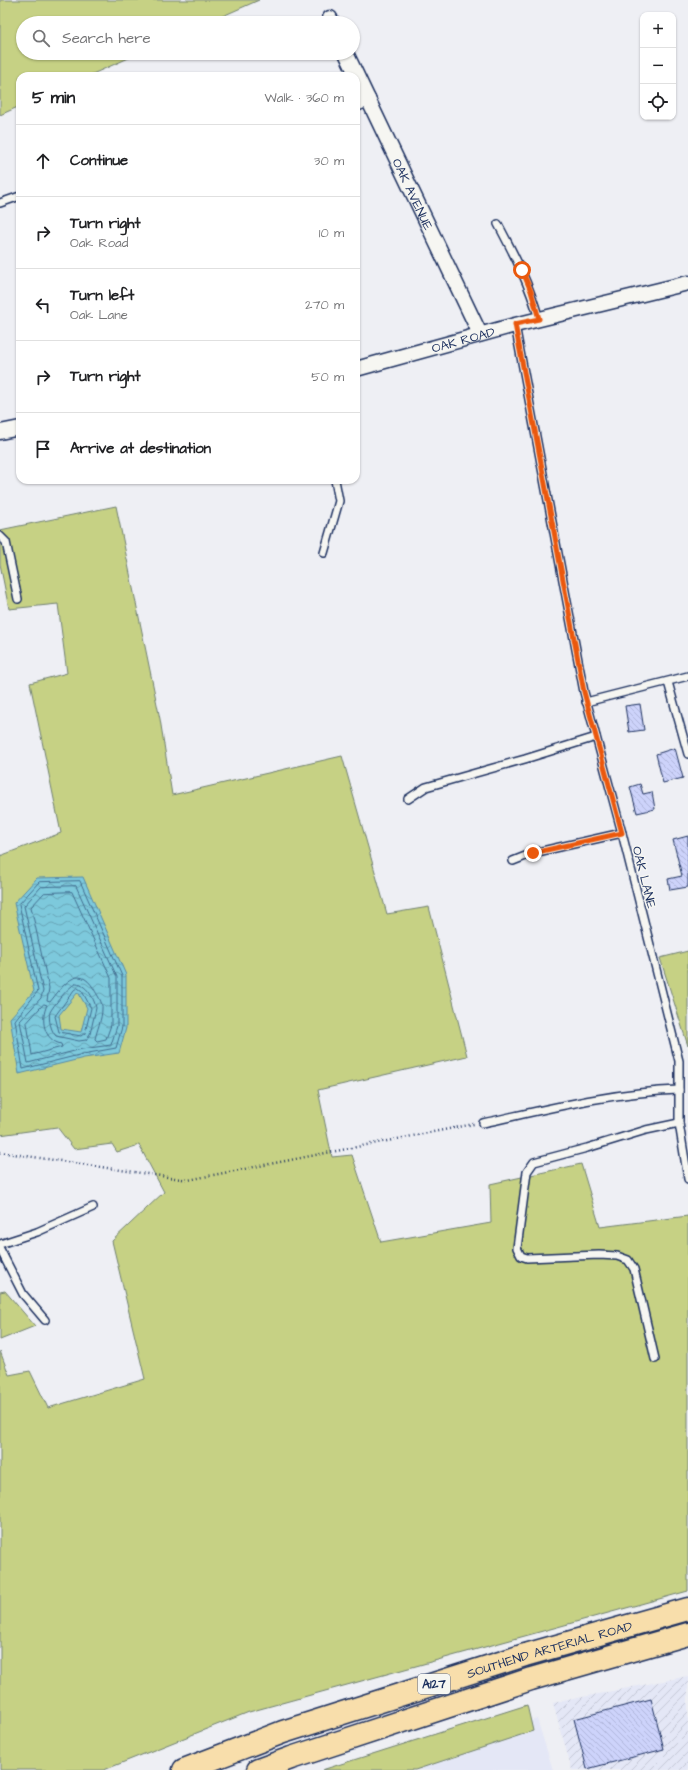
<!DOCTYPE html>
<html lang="en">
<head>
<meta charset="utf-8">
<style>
  :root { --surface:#fff; --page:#f6f6f6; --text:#202124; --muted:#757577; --line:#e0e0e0 }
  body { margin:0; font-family:"Architects Daughter",sans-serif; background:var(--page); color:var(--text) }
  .controls { position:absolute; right:12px; top:12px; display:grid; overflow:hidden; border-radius:8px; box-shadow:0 1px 3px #0004 }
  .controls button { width:36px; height:36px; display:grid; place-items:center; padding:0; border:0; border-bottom:1px solid var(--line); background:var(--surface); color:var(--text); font:20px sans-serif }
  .stop { position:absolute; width:12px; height:12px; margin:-9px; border:3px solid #ea580c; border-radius:50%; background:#fff }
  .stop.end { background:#ea580c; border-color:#fff; box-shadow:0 1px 4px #0008 }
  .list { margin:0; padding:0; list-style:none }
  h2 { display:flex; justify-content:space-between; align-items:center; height:52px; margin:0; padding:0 16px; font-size:17px }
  h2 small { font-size:13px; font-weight:400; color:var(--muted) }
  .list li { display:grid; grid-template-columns:26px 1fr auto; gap:12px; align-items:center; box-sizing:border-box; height:72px; padding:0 16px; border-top:1px solid var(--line) }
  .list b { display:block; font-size:15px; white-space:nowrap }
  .list p { margin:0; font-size:13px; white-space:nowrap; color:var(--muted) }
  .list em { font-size:13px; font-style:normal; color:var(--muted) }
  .icon { flex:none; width:22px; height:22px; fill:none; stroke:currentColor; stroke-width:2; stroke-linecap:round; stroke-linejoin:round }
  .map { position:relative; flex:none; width:688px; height:1770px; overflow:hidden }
  .search { position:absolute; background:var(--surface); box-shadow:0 1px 3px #0004; left:16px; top:16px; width:344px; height:44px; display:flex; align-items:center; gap:10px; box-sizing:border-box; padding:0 14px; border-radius:22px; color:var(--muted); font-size:15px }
  .panel { position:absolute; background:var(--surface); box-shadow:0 1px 3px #0004; left:16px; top:72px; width:344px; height:412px; border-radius:12px }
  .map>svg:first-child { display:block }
</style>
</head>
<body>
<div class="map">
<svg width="688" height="1770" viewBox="0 0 688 1770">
  <defs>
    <pattern id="industrial-furrows" width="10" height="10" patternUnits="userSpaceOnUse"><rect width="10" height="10" fill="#e4e7f6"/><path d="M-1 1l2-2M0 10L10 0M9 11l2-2" fill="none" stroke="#c3c6d5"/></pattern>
    <pattern id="water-waves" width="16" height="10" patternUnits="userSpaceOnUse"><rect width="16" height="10" fill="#7dc9dc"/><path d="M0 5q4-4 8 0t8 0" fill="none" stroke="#66a4b6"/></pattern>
    <pattern id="building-back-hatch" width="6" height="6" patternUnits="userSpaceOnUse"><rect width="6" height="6" fill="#cdd3fb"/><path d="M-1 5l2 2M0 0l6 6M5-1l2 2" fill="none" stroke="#afb5da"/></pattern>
  </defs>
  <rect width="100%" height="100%" fill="#eeeff4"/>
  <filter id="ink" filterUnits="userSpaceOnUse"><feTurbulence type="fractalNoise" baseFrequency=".025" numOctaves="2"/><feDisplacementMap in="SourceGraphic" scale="8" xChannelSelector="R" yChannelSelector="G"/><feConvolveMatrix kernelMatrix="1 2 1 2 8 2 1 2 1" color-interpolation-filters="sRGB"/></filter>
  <g filter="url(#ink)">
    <!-- built -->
    <path fill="#e4e7f6" d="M537,1719L553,1770H377Z"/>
    <!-- industrial -->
    <path fill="url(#industrial-furrows)" d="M688,1676V1770H572L553,1703Z"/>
    <!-- green -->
    <g fill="#c6d184" stroke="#708071">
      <path d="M0,0H259L207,23H23V53H140L88,76H20V106L0,115Z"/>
      <path d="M116,506L160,719L172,795L342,756L387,914L429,907L467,1056L318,1090L332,1157L352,1155L381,1242L491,1223L490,1184L581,1164L600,1227L688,1216V1591L249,1712L104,1770H0V1351L9,1375L30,1371L48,1408L145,1379L112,1241L164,1192L139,1145L117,1152L112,1144L74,1149L57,1127L0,1135V856L61,833L30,683L67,673L58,604L9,609L0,564V530Z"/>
      <path d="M688,951V1046L660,958Z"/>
      <path d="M5,1291L35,1326L0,1340V1292Z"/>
      <path d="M527,1705L533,1731L415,1770H322Z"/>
    </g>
    <!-- water -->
    <path fill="url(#water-waves)" stroke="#568baa" fill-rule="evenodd" d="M83,877L126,975V1028L119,1053L84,1058L19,1074L10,1018L34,991L14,903L37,878ZM78,992L87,1008L81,1032L61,1029L59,1015Z"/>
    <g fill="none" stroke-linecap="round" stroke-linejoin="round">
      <!-- shore -->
      <g stroke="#426d90" stroke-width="1">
        <path d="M80,881L122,976V1027L116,1048L83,1054L23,1069L15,1020L38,991L19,904L39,882Z"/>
        <path d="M76,886L117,977V1026L111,1045L82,1049L28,1063L20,1021L41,998L43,991L24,906L41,887Z"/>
        <path d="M72,892L111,978V1025L106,1039L97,1041L95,1039C97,1030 102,1019 102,1009C103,1002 97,995 94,989C78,962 62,987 50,1002L47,1001L49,988L31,907L44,893Z"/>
        <path d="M75,984C86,983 94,998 96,1008L90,1034L86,1040L79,1041L56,1036C51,1031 48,1019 50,1012C53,1006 69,986 75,984Z"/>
        <path d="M78,988L82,991L91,1008L85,1033L81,1036L59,1032L55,1016L74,990Z"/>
        <path d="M44,1004L47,1005C40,1020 44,1040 61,1044L62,1047L32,1055L27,1023Z"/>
      </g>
    </g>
    <!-- building -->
    <g fill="url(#building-back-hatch)" stroke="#1b2f5e">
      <path d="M640,704L644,730L629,732L625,706Z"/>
      <path d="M675,748L683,778L663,783L656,754Z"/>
      <path d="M640,784L643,794L652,792L655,809L637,813L630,787Z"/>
      <path d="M688,836V887L670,890L668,879L682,876L673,840Z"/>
      <path d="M651,1699L664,1749L587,1769L574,1719Z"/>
    </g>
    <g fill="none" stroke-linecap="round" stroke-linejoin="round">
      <defs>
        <g id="service">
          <path d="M0,203L20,196"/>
          <path d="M498,224C515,256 529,284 539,319"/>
          <path d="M515,325L584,692L622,833L679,1061V1123L688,1179"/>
          <path d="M0,536L6,542L18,599"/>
          <path d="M324,553L339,501L335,480"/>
          <path d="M668,682L688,754"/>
          <path d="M586,702L688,676"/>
          <path d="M408,799L426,787L525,759L596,737"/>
          <path d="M513,861L533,853L622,833"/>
          <path d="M483,1123C547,1109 613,1092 679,1090"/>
          <path d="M0,1244L37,1232L93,1207"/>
          <path d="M0,1249L23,1294L45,1320"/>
          <path d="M655,1359L634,1269L628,1260L617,1256L599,1255L527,1258L521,1256L517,1248L527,1172L534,1162L587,1148L646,1130L679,1123"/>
        </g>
        <g id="minor">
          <path d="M330,18L332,23"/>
          <path id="s1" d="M346,53L480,334"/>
          <path d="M356,104L368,99"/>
          <path id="s2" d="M356,369L515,325L688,283"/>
          <path d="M0,432L20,428"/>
        </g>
        <g id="trunk">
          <path id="s3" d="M184,1770L283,1732L525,1655L688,1609"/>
          <path d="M258,1770L291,1758L531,1679L688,1634"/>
        </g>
      </defs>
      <!-- service casing -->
      <use href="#service" stroke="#1b2f5e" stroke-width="10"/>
      <!-- minor casing -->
      <use href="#minor" stroke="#1b2f5e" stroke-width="17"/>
      <!-- trunk casing -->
      <use href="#trunk" stroke="#1b2f5e" stroke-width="25"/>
      <!-- path -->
      <path stroke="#1b2f5e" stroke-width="2.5" stroke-dasharray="1 3" stroke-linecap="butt" d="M0,1152L188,1180L474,1124"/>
      <!-- service -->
      <use href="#service" stroke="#f6f6f2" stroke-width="7"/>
      <!-- minor -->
      <use href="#minor" stroke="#f6f6f2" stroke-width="14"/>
      <!-- trunk -->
      <use href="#trunk" stroke="#f8deab" stroke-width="22"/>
    </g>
  </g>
  <g fill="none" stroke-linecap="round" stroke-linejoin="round" filter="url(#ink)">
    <!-- route -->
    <path stroke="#ea580c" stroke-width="5" d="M522,270L531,291L539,319L515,324L584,692L622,833L533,853"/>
  </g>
  <g text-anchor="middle" stroke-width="3" stroke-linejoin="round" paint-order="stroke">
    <!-- shield labels -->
    <rect fill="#f6f6f2" stroke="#5d6b8a" stroke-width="1" x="418" y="1674" width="32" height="20" rx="3"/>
    <g font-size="12" font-weight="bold" fill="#1b2f5e">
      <text x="434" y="1688">A127</text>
    </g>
    <!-- street labels -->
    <g font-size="13" fill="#1b2f5e" stroke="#f6f6f2">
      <text dy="5" stroke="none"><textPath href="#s1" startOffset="156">OAK AVENUE</textPath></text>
      <text dy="5" stroke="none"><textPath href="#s2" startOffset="111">OAK ROAD</textPath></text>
      <text transform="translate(645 877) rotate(76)" y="5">OAK LANE</text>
      <text dy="5" stroke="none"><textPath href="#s3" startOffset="385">SOUTHEND ARTERIAL ROAD</textPath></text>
    </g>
  </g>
</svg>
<div class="controls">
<button>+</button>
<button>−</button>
<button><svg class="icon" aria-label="locate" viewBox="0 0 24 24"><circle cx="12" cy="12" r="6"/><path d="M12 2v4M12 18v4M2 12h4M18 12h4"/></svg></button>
</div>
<div class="stop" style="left:522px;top:270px"></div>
<div class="stop end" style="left:533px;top:853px"></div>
<div class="search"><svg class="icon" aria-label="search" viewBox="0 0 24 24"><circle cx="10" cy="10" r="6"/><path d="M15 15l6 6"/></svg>Search here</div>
<section class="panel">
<h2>5 min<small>Walk · 360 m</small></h2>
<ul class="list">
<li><svg class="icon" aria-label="ahead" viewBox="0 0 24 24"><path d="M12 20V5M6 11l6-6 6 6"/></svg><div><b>Continue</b></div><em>30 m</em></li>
<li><svg class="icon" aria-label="right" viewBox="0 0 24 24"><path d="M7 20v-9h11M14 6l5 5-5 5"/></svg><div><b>Turn right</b><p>Oak Road</p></div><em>10 m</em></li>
<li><svg class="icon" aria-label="left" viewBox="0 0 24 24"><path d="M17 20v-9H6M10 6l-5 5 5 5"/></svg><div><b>Turn left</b><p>Oak Lane</p></div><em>270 m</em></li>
<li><svg class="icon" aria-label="right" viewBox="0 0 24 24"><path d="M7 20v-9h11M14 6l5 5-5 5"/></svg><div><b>Turn right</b></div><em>50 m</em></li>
<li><svg class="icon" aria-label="arrive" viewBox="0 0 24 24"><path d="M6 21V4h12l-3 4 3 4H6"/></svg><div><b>Arrive at destination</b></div></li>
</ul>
</section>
</div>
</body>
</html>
